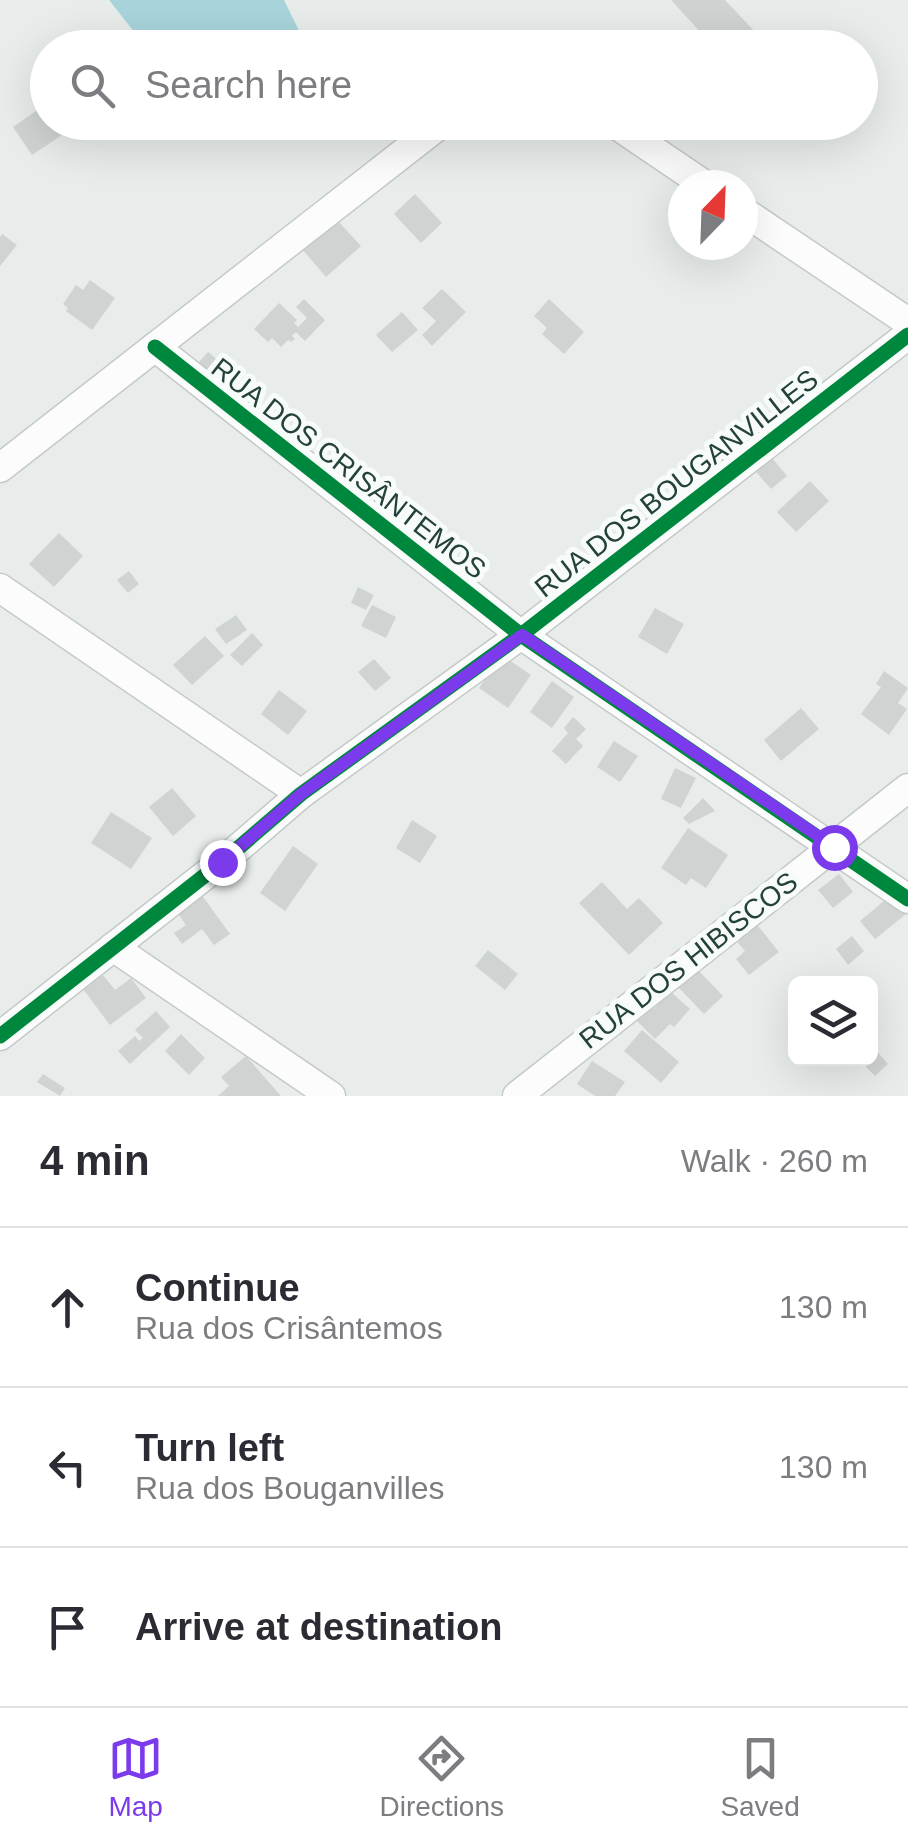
<!DOCTYPE html>
<html lang="en">
<head>
<meta charset="utf-8">
<style>
  :root { --surface:#fff; --page:#f7f7f7; --text:#2b2b33; --muted:#7c7c81; --line:#e1e1e2; --accent:#7c3aed }
  body { margin:0; font-family:Arial,sans-serif; background:var(--page); color:var(--text) }
  .controls { position:absolute; right:30px; bottom:30px; display:grid; overflow:hidden; border-radius:15px; box-shadow:0 10px 40px #0002 }
  .controls button { width:90px; height:90px; display:grid; place-items:center; padding:0; border:0; border-bottom:2px solid var(--line); background:var(--surface); color:var(--text); font:50px sans-serif }
  .compass { position:absolute; left:668px; top:170px; width:90px; height:90px; border-radius:50%; background:var(--surface); box-shadow:0 10px 40px #0002; rotate:23deg }
  .stop { position:absolute; width:30px; height:30px; margin:-22px; border:8px solid #7c3aed; border-radius:50%; background:#fff }
  .stop.end { background:#7c3aed; border-color:#fff; box-shadow:0 2px 10px #0008 }
  .list { margin:0; padding:0; list-style:none }
  h2 { display:flex; justify-content:space-between; align-items:center; height:130px; margin:0; padding:0 40px; font-size:42px }
  h2 small { font-size:32px; font-weight:400; color:var(--muted) }
  .list li { display:grid; grid-template-columns:65px 1fr auto; gap:30px; align-items:center; box-sizing:border-box; height:160px; padding:0 40px; border-top:2px solid var(--line) }
  .list b { display:block; font-size:38px; white-space:nowrap }
  .list p { margin:0; font-size:32px; white-space:nowrap; color:var(--muted) }
  .list em { font-size:32px; font-style:normal; color:var(--muted) }
  .icon { flex:none; width:55px; height:55px; fill:none; stroke:currentColor; stroke-width:2; stroke-linecap:round; stroke-linejoin:round }
  .map { position:relative; flex:none; width:908px; height:1096px; overflow:hidden }
  .search { position:absolute; background:var(--surface); box-shadow:0 10px 40px #0002; left:30px; right:30px; top:30px; height:110px; display:flex; align-items:center; gap:25px; box-sizing:border-box; padding:0 35px; border-radius:55px; color:var(--muted); font-size:38px }
  .sheet { height:610px; background:var(--surface) }
  nav { display:flex; justify-content:space-around; align-items:center; box-sizing:border-box; height:140px; border-top:2px solid var(--line); background:var(--surface); font-size:28px; color:var(--muted) }
  nav a { display:grid; justify-items:center; gap:5px }
  nav .on { color:var(--accent) }
  .map>svg:first-child { display:block }
</style>
</head>
<body>
<div class="map">
<svg width="908" height="1096" viewBox="0 0 908 1096">
  <rect width="100%" height="100%" fill="#e8edeb"/>
  <!-- water -->
  <path fill="#a9d4db" d="M109,0H284L307,47H146Z"/>
  <!-- building -->
  <g fill="#cfd4d2">
    <path d="M671,0H725L757,34L742,48H715Z"/>
    <path d="M43,106L48,114V122H54L62,135L32,155L13,127Z"/>
    <path d="M415,194L442,223L421,243L394,214Z"/>
    <path d="M336,219L361,246L326,277L302,249Z"/>
    <path d="M2,234L17,245L0,266V237Z"/>
    <path d="M90,280L115,298L92,330L66,311L68,308L63,304L76,285L83,290Z"/>
    <path d="M442,289L466,312L432,346L422,335L436,321L422,308Z"/>
    <path d="M304,299L325,320L305,341L296,332L292,336L295,339L291,342L288,340L281,347L272,338L268,342L254,329L279,303L297,320L294,323L298,327L307,318L296,307Z"/>
    <path d="M549,299L584,332L564,354L542,334L547,328L534,316Z"/>
    <path d="M402,312L418,330L392,352L376,335Z"/>
    <path d="M208,352L231,371L222,381L199,362Z"/>
    <path d="M767,452L787,476L771,489L750,465Z"/>
    <path d="M810,481L829,501L796,532L777,512Z"/>
    <path d="M59,533L83,556L54,587L29,564Z"/>
    <path d="M129,571L139,584L128,593L117,580Z"/>
    <path d="M358,587L374,595L366,610L351,603Z"/>
    <path d="M372,605L396,617L386,638L361,626Z"/>
    <path d="M655,608L684,624L667,654L638,637Z"/>
    <path d="M236,615L247,630L226,644L215,629Z"/>
    <path d="M252,633L263,645L242,666L230,655Z"/>
    <path d="M205,636L224,656L192,685L173,665Z"/>
    <path d="M502,655L531,675L508,708L479,688Z"/>
    <path d="M374,659L391,678L375,691L358,672Z"/>
    <path d="M884,671L908,688L898,703L907,709L889,735L861,714L881,687L876,684Z"/>
    <path d="M552,681L574,697L552,728L530,712Z"/>
    <path d="M279,690L307,711L288,735L261,714Z"/>
    <path d="M801,708L819,729L781,761L764,740Z"/>
    <path d="M573,717L586,729L576,739L583,746L566,764L552,751L568,733L564,728Z"/>
    <path d="M614,741L638,756L620,782L597,767Z"/>
    <path d="M675,768L696,778L681,808L661,799Z"/>
    <path d="M172,788L196,816L173,836L149,807Z"/>
    <path d="M703,798L715,811L689,824L683,818Z"/>
    <path d="M111,812L152,838L131,869L91,843Z"/>
    <path d="M412,820L437,836L420,863L396,848Z"/>
    <path d="M688,828L728,855L706,888L691,878L686,885L661,868Z"/>
    <path d="M293,846L318,864L285,911L260,893Z"/>
    <path d="M839,874L853,892L833,908L818,890Z"/>
    <path d="M602,882L627,909L639,898L663,923L629,955L579,903Z"/>
    <path d="M198,890L230,934L214,945L202,929L182,944L174,933L186,925L174,908Z"/>
    <path d="M891,895L906,914L875,939L860,921Z"/>
    <path d="M755,922L779,952L749,975L736,959L745,951L734,938Z"/>
    <path d="M852,936L864,951L848,965L836,949Z"/>
    <path d="M488,950L518,974L505,990L475,966Z"/>
    <path d="M696,968L723,996L704,1014L677,986Z"/>
    <path d="M103,975L115,990L131,978L146,998L110,1025L83,989Z"/>
    <path d="M670,991L690,1009L674,1027L670,1024L655,1039L635,1019L649,1004L654,1009Z"/>
    <path d="M156,1011L170,1027L130,1064L118,1051L135,1036L139,1041L143,1038L135,1030Z"/>
    <path d="M642,1030L679,1062L661,1083L624,1051Z"/>
    <path d="M181,1034L205,1058L189,1075L165,1051Z"/>
    <path d="M875,1049L888,1064L875,1076L861,1062L870,1058Z"/>
    <path d="M246,1056L281,1096H218L229,1086L221,1077Z"/>
    <path d="M592,1061L625,1082L615,1096H595L577,1084Z"/>
    <path d="M43,1074L65,1088L60,1096L37,1082Z"/>
  </g>
  <g fill="none" stroke-linecap="round" stroke-linejoin="round">
    <defs>
      <g id="minor">
        <path d="M612,122L705,185"/>
        <path d="M743,211L908,322"/>
        <path d="M155,347L521,635L908,899"/>
        <path d="M0,468L443,122"/>
        <path d="M0,588L301,794"/>
        <path d="M113,947L331,1096"/>
        <path d="M0,1036L222,862L301,794L521,635L908,335"/>
        <path d="M517,1096L908,788"/>
      </g>
    </defs>
    <!-- minor casing -->
    <use href="#minor" stroke="#c5cac8" stroke-width="31"/>
    <!-- minor -->
    <use href="#minor" stroke="#fcfcfc" stroke-width="28"/>
    <defs>
      <g id="cycleway">
        <path d="M155,347L521,635L908,899"/>
        <path d="M0,1036L222,862L301,794L521,635L908,335"/>
      </g>
    </defs>
    <!-- cycleway casing -->
    <use href="#cycleway" stroke="#f7fbf9" stroke-width="21"/>
    <!-- cycleway -->
    <use href="#cycleway" stroke="#00873e" stroke-width="15"/>
  </g>
  <g fill="none" stroke-linecap="round" stroke-linejoin="round">
    <!-- route -->
    <path stroke="#7c3aed" stroke-width="12" d="M222,862L301,794L522,635L834,847"/>
  </g>
  <g text-anchor="middle" stroke-width="10" stroke-linejoin="round" paint-order="stroke">
    <!-- street labels -->
    <g font-size="28" fill="#24423a" stroke="#f7fbf9">
      <text transform="translate(349 468) rotate(38)" y="10">RUA DOS CRISÂNTEMOS</text>
      <text transform="translate(676 483) rotate(-38)" y="10">RUA DOS BOUGANVILLES</text>
      <text transform="translate(688 960) rotate(-38)" y="10">RUA DOS HIBISCOS</text>
    </g>
  </g>
</svg>
<div class="controls">
<button><svg class="icon" aria-label="layers" viewBox="0 0 24 24"><path d="M12 4l9 5-9 5-9-5zM3 14l9 5 9-5"/></svg></button>
</div>
<svg class="compass" viewBox="-18 -18 36 36"><path d="M0-13l5 13h-10z" fill="#e53935"/><path d="M0 13l5-13h-10z" fill="#7c7c81"/></svg>
<div class="stop" style="left:834px;top:847px"></div>
<div class="stop end" style="left:222px;top:862px"></div>
<div class="search"><svg class="icon" aria-label="search" viewBox="0 0 24 24"><circle cx="10" cy="10" r="6"/><path d="M15 15l6 6"/></svg>Search here</div>
</div>
<section class="sheet">
<h2>4 min<small>Walk · 260 m</small></h2>
<ul class="list">
<li><svg class="icon" aria-label="ahead" viewBox="0 0 24 24"><path d="M12 20V5M6 11l6-6 6 6"/></svg><div><b>Continue</b><p>Rua dos Crisântemos</p></div><em>130 m</em></li>
<li><svg class="icon" aria-label="left" viewBox="0 0 24 24"><path d="M17 20v-9H6M10 6l-5 5 5 5"/></svg><div><b>Turn left</b><p>Rua dos Bouganvilles</p></div><em>130 m</em></li>
<li><svg class="icon" aria-label="arrive" viewBox="0 0 24 24"><path d="M6 21V4h12l-3 4 3 4H6"/></svg><div><b>Arrive at destination</b></div></li>
</ul>
</section>
<nav>
<a class="on"><svg class="icon" aria-label="map" viewBox="0 0 24 24"><path d="M3 6l6-2 6 2 6-2v14l-6 2-6-2-6 2zM9 4v14M15 6v14"/></svg>Map</a>
<a><svg class="icon" aria-label="directions" viewBox="0 0 24 24"><path d="M12 3l9 9-9 9-9-9zM9 14v-3h6M13 9l2 2-2 2"/></svg>Directions</a>
<a><svg class="icon" aria-label="saved" viewBox="0 0 24 24"><path d="M7 4h10v16l-5-4-5 4z"/></svg>Saved</a>
</nav>
</body>
</html>
